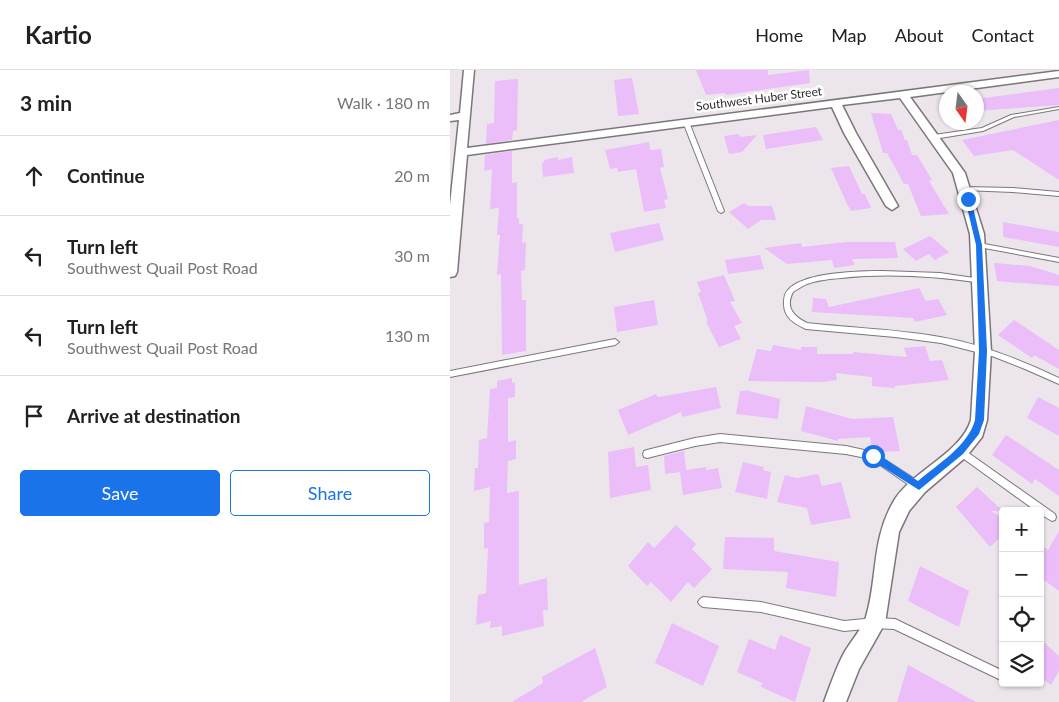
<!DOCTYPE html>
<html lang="en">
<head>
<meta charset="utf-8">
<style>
  :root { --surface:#fff; --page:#f6f6f6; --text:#202124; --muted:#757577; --line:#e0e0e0; --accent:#1a73e8 }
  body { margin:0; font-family:Lato,sans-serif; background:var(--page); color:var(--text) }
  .controls { position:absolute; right:15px; bottom:15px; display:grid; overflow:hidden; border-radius:5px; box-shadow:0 1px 4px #0004 }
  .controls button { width:45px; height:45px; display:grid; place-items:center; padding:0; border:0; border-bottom:1px solid var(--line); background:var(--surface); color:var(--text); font:25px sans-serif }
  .compass { position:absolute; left:489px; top:15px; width:45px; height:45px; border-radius:50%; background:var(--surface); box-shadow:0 1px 4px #0004; rotate:166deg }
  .stop { position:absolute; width:15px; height:15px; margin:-11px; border:4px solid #1a73e8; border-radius:50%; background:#fff }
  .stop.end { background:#1a73e8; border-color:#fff; box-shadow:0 1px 5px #0008 }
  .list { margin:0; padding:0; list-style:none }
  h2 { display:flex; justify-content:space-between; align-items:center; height:65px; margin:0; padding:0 20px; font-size:21px }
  h2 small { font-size:16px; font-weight:400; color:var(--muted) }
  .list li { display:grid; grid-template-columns:32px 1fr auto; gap:15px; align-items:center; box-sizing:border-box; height:80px; padding:0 20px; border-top:1px solid var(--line) }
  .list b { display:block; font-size:19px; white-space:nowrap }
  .list p { margin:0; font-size:16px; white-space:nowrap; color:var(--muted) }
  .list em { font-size:16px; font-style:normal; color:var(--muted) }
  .actions { display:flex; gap:10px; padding:15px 20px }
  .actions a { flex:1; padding:11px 0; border:1px solid var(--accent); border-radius:5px; text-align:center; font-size:18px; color:var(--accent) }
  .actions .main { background:var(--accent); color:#fff }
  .icon { flex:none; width:28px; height:28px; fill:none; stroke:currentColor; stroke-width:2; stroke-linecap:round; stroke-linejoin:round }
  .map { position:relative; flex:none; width:609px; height:632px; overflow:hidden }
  header { display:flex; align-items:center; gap:30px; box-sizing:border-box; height:70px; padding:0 25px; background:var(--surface); border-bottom:1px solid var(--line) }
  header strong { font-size:24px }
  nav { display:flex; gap:28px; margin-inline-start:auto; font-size:18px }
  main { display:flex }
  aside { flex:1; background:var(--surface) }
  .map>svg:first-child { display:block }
</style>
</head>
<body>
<header>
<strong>Kartio</strong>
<nav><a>Home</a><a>Map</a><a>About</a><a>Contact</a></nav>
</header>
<main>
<aside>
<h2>3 min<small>Walk · 180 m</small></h2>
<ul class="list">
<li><svg class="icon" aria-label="ahead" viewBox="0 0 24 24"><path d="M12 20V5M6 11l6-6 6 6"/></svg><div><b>Continue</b></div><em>20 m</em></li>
<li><svg class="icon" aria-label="left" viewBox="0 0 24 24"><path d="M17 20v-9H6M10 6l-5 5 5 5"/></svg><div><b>Turn left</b><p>Southwest Quail Post Road</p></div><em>30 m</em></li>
<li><svg class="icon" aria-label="left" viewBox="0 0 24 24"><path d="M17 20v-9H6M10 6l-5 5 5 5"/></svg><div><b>Turn left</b><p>Southwest Quail Post Road</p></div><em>130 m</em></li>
<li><svg class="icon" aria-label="arrive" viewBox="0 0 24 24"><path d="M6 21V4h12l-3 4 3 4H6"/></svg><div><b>Arrive at destination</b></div></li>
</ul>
<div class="actions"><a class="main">Save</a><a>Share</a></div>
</aside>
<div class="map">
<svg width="609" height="632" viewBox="0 0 609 632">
  <rect width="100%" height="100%" fill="#ece6ec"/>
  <!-- building -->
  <g fill="#ebbdf9">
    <path d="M246,0H318V5L359,0L360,13L276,25L275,23L256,25Z"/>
    <path d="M182,8L189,44L168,46L164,10Z"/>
    <path d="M68,9L67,60L63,61L62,70L36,74L37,54L44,53L45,11Z"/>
    <path d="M609,18V35L526,41V29Z"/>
    <path d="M421,43L441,44L448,60H451L455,70H457L462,85H467L482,110L479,111L499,144L471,146L458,114H454L437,83H433Z"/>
    <path d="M609,50V110L563,80L524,86L512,70Z"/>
    <path d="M366,57L373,70L316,79L313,65Z"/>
    <path d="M289,64L290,67L307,65L292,82L279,84L274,66Z"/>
    <path d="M199,72L200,80L211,79L214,97L210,98L218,129L214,130L216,138L194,142L186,99L168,102L167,98L160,99L155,80Z"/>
    <path d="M62,81V113L67,112V148H69V154H73L72,173L76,172L75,200L71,201L72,230H76V281L52,285L51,204L47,205L50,165H47L49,138L40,139L42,99L34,101L35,85Z"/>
    <path d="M108,87V90L122,87L124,103L93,107L92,93L94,92V90Z"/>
    <path d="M399,96L412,124H415L421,138L401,141L397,134L381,98Z"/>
    <path d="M294,133L298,136H322L326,150H311L298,159L279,142Z"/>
    <path d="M553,152L609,162V177L553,167Z"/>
    <path d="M209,153L214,170L165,182L160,163Z"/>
    <path d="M480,166L499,182L485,190L479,184L466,191L453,179Z"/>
    <path d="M396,172H445L448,188L402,189L405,195L384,198L382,190L337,194L314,178L351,173L352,177Z"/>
    <path d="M310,185L314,199L278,204L275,190Z"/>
    <path d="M544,193L580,196L609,205V216L547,211Z"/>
    <path d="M274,205L285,231L280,232L292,253L284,256L291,269L269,277L256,252L258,251L248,223L251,222L247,212Z"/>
    <path d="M469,218L476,231L488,229L497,245L465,252L463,248L362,242L363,228L376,229L379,237Z"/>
    <path d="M204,230L208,255L167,262L164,237Z"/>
    <path d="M564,250L609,280V299L584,285L582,288L548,265Z"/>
    <path d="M323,275L351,280V277H367V284H403V282L457,287L454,278L475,276L480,291L492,290L499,310L445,316V318L422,316V307L386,303L387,310L372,312L298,311L307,279L321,281Z"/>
    <path d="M62,308V313L65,312V327L58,328V372L66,370V389L58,391L57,423L69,421V515L97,508L98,540H93L94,556L52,566V556L40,558L41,551L26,555L28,525L36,523L38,478L34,479V453L39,452L40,417L24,421L25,398H28L29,370L37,368L40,319L47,318V311Z"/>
    <path d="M266,317L271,338L232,347L231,342L178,365L168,340L206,324L208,327Z"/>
    <path d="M296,320L330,329L328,349L286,344L290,321H295Z"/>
    <path d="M588,327L609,338V366L577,348Z"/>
    <path d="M356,336L402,349L443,347L450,381L426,382L422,380L420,367L388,369V371L351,361Z"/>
    <path d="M556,365L609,400V426L585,409L582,414L542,385Z"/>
    <path d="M184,377L186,397L198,395L201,420L160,428L158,382Z"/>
    <path d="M234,381L236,400L256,397V400L268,398L272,418L233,425L230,402L215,404L214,386Z"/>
    <path d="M293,392L314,397L313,400L321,402L317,429L285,422Z"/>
    <path d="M368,404L372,416L391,412L401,448L361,455L357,438L327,432L335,405L347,408Z"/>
    <path d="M527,417L553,441H541L553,449V465L540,477L506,437Z"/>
    <path d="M226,455L246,474L242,479L262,499L244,518L238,512L221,532L201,512L197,516L178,496L198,472L204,478Z"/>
    <path d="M609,461V521L590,507V475L598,480Z"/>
    <path d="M275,467L324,468V481L389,492L386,527L336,518L338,502L273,499Z"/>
    <path d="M470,496L519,521L509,557L458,531Z"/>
    <path d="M222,553L269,576L253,616L205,593Z"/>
    <path d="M330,565L361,578L345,632L311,617L312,613L287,602L299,569L325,580Z"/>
    <path d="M590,569L609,586V601L601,615L590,606Z"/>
    <path d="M145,578L157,617L131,632H62L93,613L92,607Z"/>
    <path d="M458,595L526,632H447Z"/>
  </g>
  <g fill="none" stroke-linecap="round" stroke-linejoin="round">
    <defs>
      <g id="lane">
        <path d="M609,37V39L564,47L533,61L484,69L481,67L484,65L532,58L561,45Z"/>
        <path d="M234,51L239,52L274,141L273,142L271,143L268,141L233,52Z"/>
        <path d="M515,117L563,118L609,122V126L563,122L513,120L512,119Z"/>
        <path d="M527,173H529L609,188V192L529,177H527Z"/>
        <path d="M433,201L490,203L531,209L534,211L531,213C485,206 438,203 391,208C380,209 368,210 357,214C352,216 348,219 343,222C335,237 343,246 357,253C401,258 446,259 490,267C531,274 571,290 609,308V314L575,299L542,286L491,273L445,267L356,259C345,254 334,248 334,234C334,230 334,223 338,220C353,202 411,201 433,201Z"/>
        <path d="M165,269L169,272L165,275L0,307V301Z"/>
        <path d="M270,364L396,376L423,382L471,413L472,416L471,419L468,420L465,419L421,389L396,384L270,372L245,376L197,388L194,387L193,384L194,381L197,380L245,368Z"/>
        <path d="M510,377L605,444L606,447L605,450L602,451L590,444V441H586L507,384L506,381L507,378Z"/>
        <path d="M253,527L311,532L394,551L425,548L445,549L553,601V611L444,559L425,558L394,561L311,542L253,537L250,535L248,532L250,529Z"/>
      </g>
      <path id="street" d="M14,0H24L17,78L609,1V7L460,27L515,103L534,164L541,281L537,350L532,367L516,387L475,422L459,441L449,462L435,553L409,599L396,632H374C380,616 386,598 394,583C401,571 412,559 416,547C428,507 421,468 445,429C463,401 512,382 521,350L525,281L520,164L503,103L450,28L392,35L406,63L448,136L442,140L436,136L394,63L382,37L17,85L7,202L5,206L0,207V135L9,50L0,51V45L10,43Z"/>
    </defs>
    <!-- lane casing -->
    <use href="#lane" stroke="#7c767b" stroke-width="2"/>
    <!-- street casing -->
    <use href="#street" stroke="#7c767b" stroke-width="3"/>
    <!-- lane -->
    <use href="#lane" fill="#fff" fill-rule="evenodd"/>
    <!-- street -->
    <use href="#street" fill="#fff" fill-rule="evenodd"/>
  </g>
  <!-- route -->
  <path fill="#1a73e8" d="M518,127L521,129L532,175L537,281L534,350L529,364L513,384L469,420L420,389L418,386L420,383H426L468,411C488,394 518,376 525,350L529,281L526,175L515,129Z"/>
  <g text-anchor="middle" stroke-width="5" stroke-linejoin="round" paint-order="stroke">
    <!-- far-street labels -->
    <g font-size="12" fill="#2c2a2c" stroke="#fff">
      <text transform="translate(309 29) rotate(-7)" y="4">Southwest Huber Street</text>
    </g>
  </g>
</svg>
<div class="controls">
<button>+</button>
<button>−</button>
<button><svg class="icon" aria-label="locate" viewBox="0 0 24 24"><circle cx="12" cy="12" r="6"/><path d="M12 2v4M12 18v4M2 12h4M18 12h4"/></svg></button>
<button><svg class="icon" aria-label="layers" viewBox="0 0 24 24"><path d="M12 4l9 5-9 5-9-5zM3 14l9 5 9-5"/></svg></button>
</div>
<svg class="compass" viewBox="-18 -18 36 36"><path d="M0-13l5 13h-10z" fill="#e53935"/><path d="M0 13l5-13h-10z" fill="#757577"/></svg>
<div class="stop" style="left:423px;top:386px"></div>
<div class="stop end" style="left:518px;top:129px"></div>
</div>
</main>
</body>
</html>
